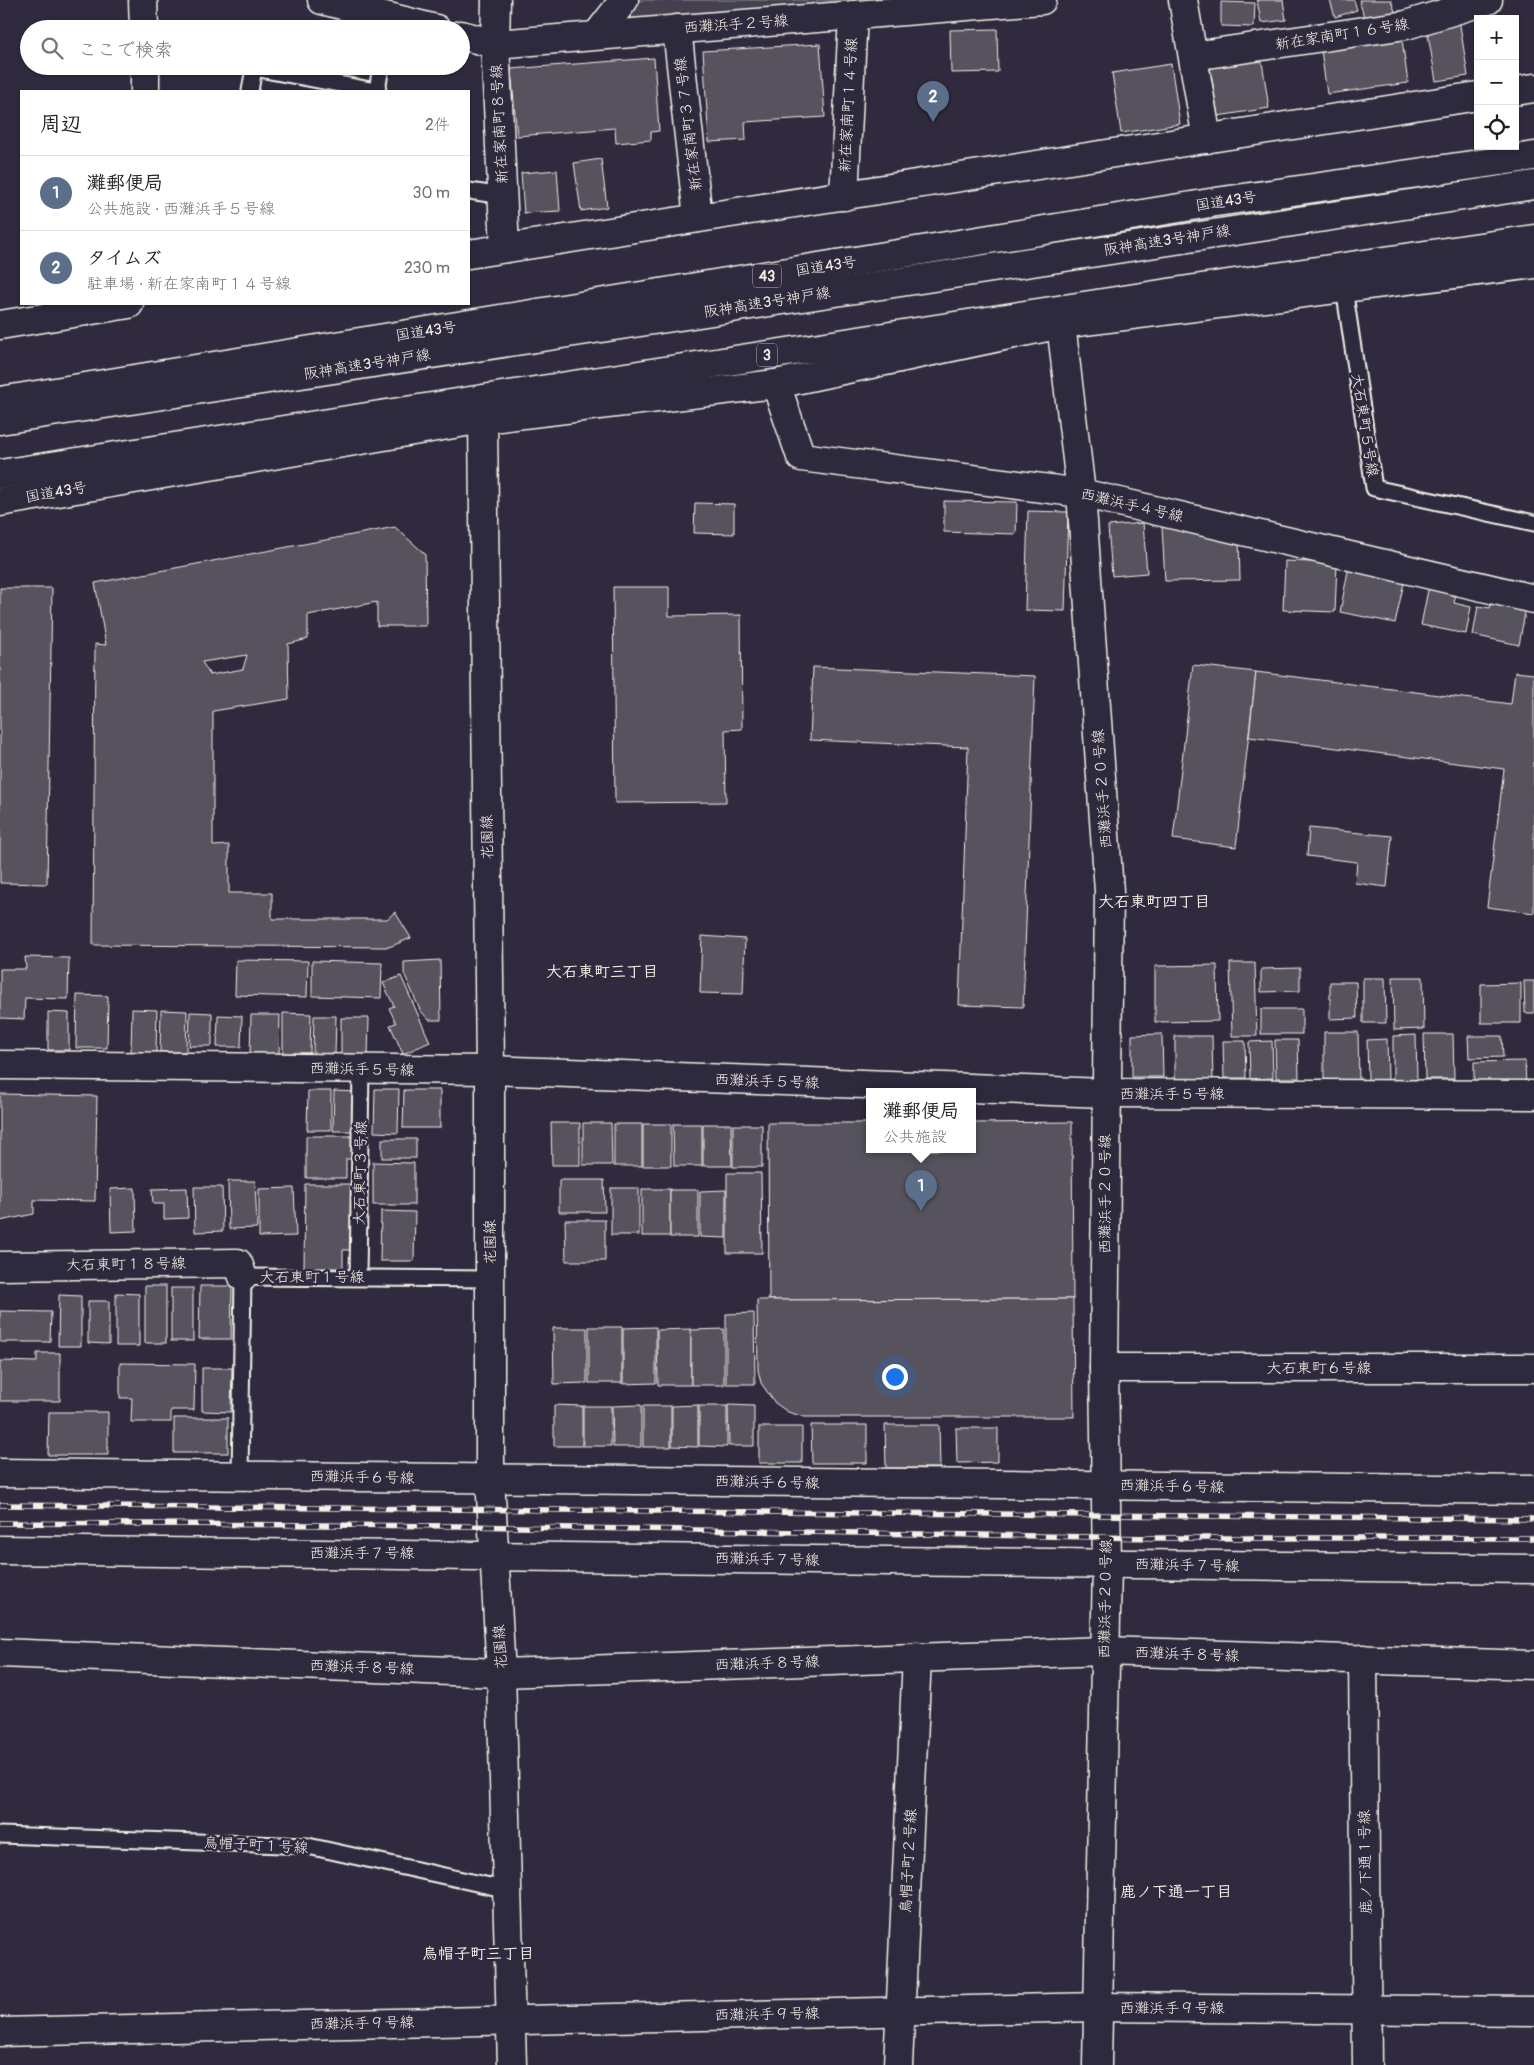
<!DOCTYPE html>
<html lang="ja">
<head>
<meta charset="utf-8">
<style>
  :root { --surface:#fff; --page:#f6f6f6; --text:#202124; --muted:#757577; --line:#e0e0e0; --accent:#0f766e }
  body { margin:0; font-family:Pangolin,"Klee One",sans-serif; background:var(--page); color:var(--text) }
  .controls { position:absolute; right:15px; top:15px; display:grid; overflow:hidden; border-radius:0px; box-shadow:0 1px 4px #0004 }
  .controls button { width:45px; height:45px; display:grid; place-items:center; padding:0; border:0; border-bottom:1px solid var(--line); background:var(--surface); color:var(--text); font:25px sans-serif }
  .you { position:absolute; left:894px; top:1376px; width:18px; height:18px; margin:-12px; border:4px solid #fff; border-radius:50%; background:#1a73e8; box-shadow:0 0 0 8px #1a73e833 }
  .badge { display:grid; place-items:center; width:32px; height:32px; border-radius:50%; background:var(--accent); color:#fff; font-size:16px; font-weight:700 }
  .pin { position:absolute; translate:-50% -41px; filter:drop-shadow(0 1px 2px #0008) }
  .pin::after { content:''; position:absolute; top:26px; width:18px; height:15px; background:inherit; clip-path:polygon(0 0,100% 0,50% 100%) }
  .popup { position:absolute; left:866px; top:1088px; width:110px; height:65px; box-sizing:border-box; display:grid; place-content:center; border-radius:0px; background:var(--surface); filter:drop-shadow(0 1px 4px #0005); font-size:16px; white-space:nowrap; color:var(--muted) }
  .popup b { font-size:19px; color:var(--text) }
  .popup::after { content:''; position:absolute; left:50%; top:100%; margin-left:-10px; border:10px solid transparent; border-top-color:var(--surface) }
  .list { margin:0; padding:0; list-style:none }
  h2 { display:flex; justify-content:space-between; align-items:center; height:65px; margin:0; padding:0 20px; font-size:21px }
  h2 small { font-size:16px; font-weight:400; color:var(--muted) }
  .list li { display:grid; grid-template-columns:32px 1fr auto; gap:15px; align-items:center; box-sizing:border-box; height:75px; padding:0 20px; border-top:1px solid var(--line) }
  .list b { display:block; font-size:19px; white-space:nowrap }
  .list p { margin:0; font-size:16px; white-space:nowrap; color:var(--muted) }
  .list em { font-size:16px; font-style:normal; color:var(--muted) }
  .icon { flex:none; width:28px; height:28px; fill:none; stroke:currentColor; stroke-width:2; stroke-linecap:round; stroke-linejoin:round }
  .map { position:relative; flex:none; width:1534px; height:2065px; overflow:hidden }
  .search { position:absolute; background:var(--surface); box-shadow:0 1px 4px #0004; left:20px; top:20px; width:450px; height:55px; display:flex; align-items:center; gap:12px; box-sizing:border-box; padding:0 18px; border-radius:28px; color:var(--muted); font-size:19px }
  .panel { position:absolute; background:var(--surface); box-shadow:0 1px 4px #0004; left:20px; top:90px; width:450px; height:215px; border-radius:0px }
  .map>svg:first-child { display:block }
</style>
</head>
<body>
<div class="map">
<svg width="1534" height="2065" viewBox="0 0 1534 2065">
  <rect width="100%" height="100%" fill="#2f2a3d"/>
  <filter id="ink" filterUnits="userSpaceOnUse"><feTurbulence type="fractalNoise" baseFrequency=".02" numOctaves="2"/><feDisplacementMap in="SourceGraphic" scale="10" xChannelSelector="R" yChannelSelector="G"/><feConvolveMatrix kernelMatrix="1 2 1 2 8 2 1 2 1" color-interpolation-filters="sRGB"/></filter>
  <g filter="url(#ink)">
    <!-- green -->
    <path fill="#454050" stroke="#9c989c" d="M633,0H845L843,3L615,22Z"/>
    <!-- building -->
    <g fill="#56525f" stroke="#f4f1e8" fill-rule="evenodd">
      <path d="M1257,0H1283L1286,20L1261,23Z"/>
      <path d="M1330,0H1354L1357,10L1335,17Z"/>
      <path d="M1359,0H1391L1396,14L1366,23Z"/>
      <path d="M1221,2L1255,3L1254,27L1221,26Z"/>
      <path d="M1459,19L1468,76L1436,81L1426,23Z"/>
      <path d="M997,29L998,72L951,73L950,30Z"/>
      <path d="M1401,32L1408,83L1327,94L1320,43Z"/>
      <path d="M820,44L825,117L745,122L746,140L709,142L703,51Z"/>
      <path d="M1260,49L1269,108L1218,116L1210,67Z"/>
      <path d="M654,58L659,131L651,132V140L616,143L615,128L517,136L511,69Z"/>
      <path d="M1171,64L1180,124L1121,133L1112,73Z"/>
      <path d="M601,159L607,207L581,211L574,163Z"/>
      <path d="M557,170L560,211L524,213L521,173Z"/>
      <path d="M944,501L1017,502L1016,534L944,532Z"/>
      <path d="M695,503L734,504V534L694,533Z"/>
      <path d="M1028,511L1068,512L1065,611L1025,610Z"/>
      <path d="M1143,523L1147,573L1112,576L1108,526Z"/>
      <path d="M395,527L425,554L426,626H377V602L308,615V639L288,644L289,699L213,711V846L229,845V893H272V919H387L395,912L411,938L389,947L93,945L95,644L106,645L95,583ZM247,655L243,669L210,675L202,662Z"/>
      <path d="M1162,527L1239,540L1240,580L1165,581Z"/>
      <path d="M1285,561L1337,563L1335,612L1283,610Z"/>
      <path d="M1349,566L1405,578L1395,623L1340,612Z"/>
      <path d="M1429,585L1457,590L1454,603L1471,607L1466,634L1421,625Z"/>
      <path d="M613,587H669V616L741,615L742,729L725,730L726,802L615,803Z"/>
      <path d="M0,588H52L47,884L0,883Z"/>
      <path d="M1492,600L1526,607L1519,645L1473,635L1478,606L1490,608Z"/>
      <path d="M1193,665L1256,672L1236,847L1173,839Z"/>
      <path d="M813,667L1035,676L1023,1007L959,1005L968,747L810,740Z"/>
      <path d="M1256,672L1511,704L1515,672L1534,674V913L1487,907L1504,769L1249,737Z"/>
      <path d="M1309,828L1392,836L1387,887L1355,883L1357,862L1307,856Z"/>
      <path d="M702,936L745,939L743,994L700,993Z"/>
      <path d="M25,957L69,958L68,999L25,998L24,1019L0,1018V969H26Z"/>
      <path d="M236,960L308,961L307,997L235,995Z"/>
      <path d="M440,960L441,1020H429L420,1010L404,973V962Z"/>
      <path d="M312,961L382,963L381,998L312,996Z"/>
      <path d="M1230,963H1255L1257,1036H1232Z"/>
      <path d="M1217,965L1218,1021L1155,1022V966Z"/>
      <path d="M1300,968V991L1261,992V969Z"/>
      <path d="M401,976L430,1042L403,1054L390,1025L396,1023L389,1008L394,1006L383,983Z"/>
      <path d="M1393,977H1423L1424,1029L1394,1030Z"/>
      <path d="M1363,978H1385L1386,1023H1363Z"/>
      <path d="M1524,981H1534V1013H1525Z"/>
      <path d="M1330,982H1356L1357,1018L1330,1019Z"/>
      <path d="M1521,983V1023H1481V984Z"/>
      <path d="M77,995L108,996L107,1048H76Z"/>
      <path d="M132,1009L157,1010L156,1053L131,1052Z"/>
      <rect x="1261" y="1009" width="41" height="25"/>
      <path d="M161,1010L187,1011L186,1052H160Z"/>
      <path d="M48,1012L69,1013V1050H48Z"/>
      <path d="M190,1012L212,1013V1046H189Z"/>
      <path d="M283,1013L311,1014L310,1053H283Z"/>
      <path d="M218,1015L242,1016L241,1047H217Z"/>
      <path d="M251,1015H280L279,1054H250Z"/>
      <path d="M314,1016H336L335,1055L313,1054Z"/>
      <path d="M341,1018H369L368,1057L341,1056Z"/>
      <path d="M1324,1032H1358L1359,1083L1324,1084Z"/>
      <path d="M1162,1034L1163,1077H1132V1035Z"/>
      <path d="M1424,1034H1453L1454,1079H1425Z"/>
      <path d="M1416,1035L1417,1080H1393V1036Z"/>
      <path d="M1175,1036H1212L1213,1083H1175Z"/>
      <path d="M1468,1036H1502L1503,1057L1469,1058Z"/>
      <path d="M1387,1039L1388,1080H1368L1367,1040Z"/>
      <path d="M1275,1040H1298L1299,1078H1276Z"/>
      <path d="M1223,1041H1245L1246,1078H1224Z"/>
      <path d="M1272,1041L1273,1078L1250,1079L1249,1042Z"/>
      <path d="M1525,1061L1526,1089H1474V1062Z"/>
      <path d="M375,1089H399L398,1133L374,1132Z"/>
      <path d="M404,1090H440V1128H403Z"/>
      <path d="M308,1091H331V1130H307Z"/>
      <path d="M334,1091L358,1092L357,1131H333Z"/>
      <path d="M0,1094L97,1096L95,1201L34,1200V1214L0,1221Z"/>
      <path d="M1072,1122L1073,1299L769,1300L768,1123H870V1150H972V1123Z"/>
      <path d="M551,1123H580V1165H552Z"/>
      <path d="M583,1123H611L612,1165H583Z"/>
      <rect x="614" y="1124" width="28" height="42"/>
      <rect x="643" y="1124" width="28" height="42"/>
      <path d="M673,1124H702V1166H674Z"/>
      <path d="M703,1124H731L732,1166H703Z"/>
      <rect x="733" y="1125" width="29" height="42"/>
      <path d="M306,1136H355V1159H346V1178H306Z"/>
      <rect x="382" y="1139" width="34" height="19"/>
      <path d="M373,1162L414,1163V1205H373Z"/>
      <path d="M727,1173H761L762,1253H727Z"/>
      <path d="M559,1180H604L605,1212H559Z"/>
      <path d="M228,1181H255L257,1228L229,1229Z"/>
      <path d="M305,1184H355L354,1250H343V1268H304Z"/>
      <path d="M194,1187H222L223,1231L195,1232Z"/>
      <path d="M135,1188L136,1231L111,1232L110,1189Z"/>
      <path d="M187,1188L188,1218L164,1219V1204H153L152,1189Z"/>
      <path d="M294,1188L296,1236L259,1237V1189Z"/>
      <rect x="611" y="1188" width="28" height="47"/>
      <rect x="642" y="1189" width="28" height="47"/>
      <rect x="670" y="1190" width="28" height="47"/>
      <path d="M726,1190V1238L700,1237V1191Z"/>
      <path d="M381,1211L415,1212L414,1261H380Z"/>
      <path d="M565,1220H605V1261H566Z"/>
      <rect x="145" y="1286" width="21" height="57"/>
      <path d="M200,1286H232L231,1339H199Z"/>
      <rect x="171" y="1288" width="22" height="53"/>
      <path d="M116,1293L139,1294V1346H116Z"/>
      <path d="M59,1295L81,1296V1346H58Z"/>
      <path d="M1073,1299L1074,1417H804L788,1412L775,1403L761,1383L758,1370L757,1300Z"/>
      <path d="M88,1301H109V1344L88,1343Z"/>
      <path d="M0,1311L51,1312L50,1342H0Z"/>
      <path d="M754,1313L755,1384H726V1314Z"/>
      <rect x="589" y="1327" width="33" height="56"/>
      <path d="M656,1327V1383L623,1384V1328Z"/>
      <path d="M553,1328H587V1383L554,1384Z"/>
      <path d="M691,1329V1385H658L657,1330Z"/>
      <path d="M724,1329V1385H691V1330Z"/>
      <path d="M37,1353H60V1401H0V1361L37,1362Z"/>
      <path d="M120,1363L195,1364L194,1410H171V1422H131L132,1398H120Z"/>
      <path d="M202,1368H232L231,1412L202,1411Z"/>
      <path d="M554,1405L582,1406V1446H554Z"/>
      <path d="M641,1405V1447H613L612,1406Z"/>
      <path d="M698,1405V1447L672,1446V1406Z"/>
      <path d="M728,1405L754,1406V1446H729Z"/>
      <rect x="583" y="1406" width="28" height="40"/>
      <rect x="643" y="1406" width="28" height="41"/>
      <path d="M699,1406H727V1447L699,1446Z"/>
      <path d="M49,1412H108V1455H48Z"/>
      <rect x="174" y="1418" width="54" height="35"/>
      <path d="M811,1425H867V1463H812Z"/>
      <path d="M885,1425H939L940,1468H886Z"/>
      <rect x="759" y="1427" width="43" height="36"/>
      <path d="M956,1428H998V1462L957,1463Z"/>
    </g>
    <g fill="none" stroke-linecap="round" stroke-linejoin="round">
      <defs>
        <g id="service">
          <path d="M250,91L254,68L376,91"/>
          <path d="M377,91L381,66"/>
          <path d="M469,191L503,196"/>
          <path d="M1344,288L1374,488L1534,523"/>
          <path d="M358,1277L361,1068"/>
          <path d="M240,1476L243,1277L490,1279"/>
          <path d="M0,1835L308,1846L508,1890"/>
        </g>
        <g id="minor">
          <path d="M143,0L144,29"/>
          <path d="M322,0L436,29"/>
          <path d="M496,0L495,44L505,248"/>
          <path d="M1183,0L1207,139"/>
          <path d="M677,29L698,218"/>
          <path d="M461,35L495,44L1042,0"/>
          <path d="M597,35L624,0"/>
          <path d="M1193,56L1406,25L1488,0"/>
          <path d="M145,66V91"/>
          <path d="M1515,91L1534,88"/>
          <path d="M844,196L853,15"/>
          <path d="M469,254L1478,96"/>
          <path d="M0,325L129,304"/>
          <path d="M776,384L801,457L1081,493L1534,599"/>
          <path d="M0,1065L490,1070L1106,1093L1534,1095"/>
          <path d="M0,1266L238,1263L243,1277"/>
          <path d="M1104,1368H1534"/>
          <path d="M0,1473L1534,1490"/>
          <path d="M0,1550L1534,1569"/>
          <path d="M0,1653L501,1673L1104,1651L1534,1665"/>
          <path d="M1363,1659L1367,2065"/>
          <path d="M0,2032L1098,2007L1534,2011"/>
          <path d="M898,2065L917,1657"/>
        </g>
        <g id="tertiary">
          <path d="M1061,324L1081,493L1109,891L1104,1368L1107,1565L1097,2065"/>
          <path d="M483,419L490,1070V1478L501,1673L512,2065"/>
        </g>
        <g id="trunk">
          <path d="M0,401L1216,202L1534,156"/>
          <path d="M0,502L483,419L776,384L1061,324L1534,264"/>
        </g>
        <g id="motorway">
          <path d="M0,420L1534,185"/>
          <path d="M0,474L1168,293L1534,239"/>
        </g>
      </defs>
      <!-- service casing -->
      <use href="#service" stroke="#f4f1e8" stroke-width="19"/>
      <!-- minor casing -->
      <use href="#minor" stroke="#f4f1e8" stroke-width="31"/>
      <!-- tertiary casing -->
      <use href="#tertiary" stroke="#f4f1e8" stroke-width="31"/>
      <!-- trunk casing -->
      <use href="#trunk" stroke="#f4f1e8" stroke-width="31"/>
      <!-- motorway casing -->
      <use href="#motorway" stroke="#f4f1e8" stroke-width="31"/>
      <!-- service -->
      <use href="#service" stroke="#2f2a3d" stroke-width="15"/>
      <!-- minor -->
      <use href="#minor" stroke="#2f2a3d" stroke-width="28"/>
      <!-- tertiary -->
      <use href="#tertiary" stroke="#2f2a3d" stroke-width="28"/>
      <!-- trunk -->
      <use href="#trunk" stroke="#2f2a3d" stroke-width="28"/>
      <!-- motorway -->
      <use href="#motorway" stroke="#2f2a3d" stroke-width="28"/>
      <defs>
        <g id="rail">
          <path d="M0,1505L1534,1519"/>
          <path d="M0,1523L460,1526L1153,1538H1534"/>
        </g>
      </defs>
      <!-- rail casing -->
      <use href="#rail" stroke="#f4f1e8" stroke-width="5.5"/>
      <!-- rail -->
      <use href="#rail" stroke="#2f2a3d" stroke-width="4" stroke-dasharray="11" stroke-linecap="butt"/>
    </g>
  </g>
  <g text-anchor="middle" stroke-width="5" stroke-linejoin="round" paint-order="stroke">
    <!-- shield labels -->
    <g fill="#2f2a3d" stroke="#b9b5b5" stroke-width="1">
      <rect x="753" y="264.5" width="28" height="23" rx="4"/>
      <rect x="757" y="343.5" width="20" height="23" rx="4"/>
    </g>
    <g font-size="14" font-weight="bold" fill="#f4f1e8">
      <text x="767" y="281">43</text>
      <text x="767" y="360">3</text>
    </g>
    <!-- street labels -->
    <g font-size="15" fill="#f4f1e8" stroke="#2f2a3d">
      <text transform="translate(736 24) rotate(-4)" y="5">西灘浜手２号線</text>
      <text transform="translate(1342 34) rotate(-9)" y="5">新在家南町１６号線</text>
      <text transform="translate(848 105) rotate(-87)" y="5">新在家南町１４号線</text>
      <text transform="translate(499 124) rotate(-93)" y="5">新在家南町８号線</text>
      <text transform="translate(688 124) rotate(-97)" y="5">新在家南町３７号線</text>
      <text transform="translate(1226 201) rotate(-9)" y="5">国道43号</text>
      <text transform="translate(1167 240) rotate(-9)" y="5">阪神高速3号神戸線</text>
      <text transform="translate(826 266) rotate(-9)" y="5">国道43号</text>
      <text transform="translate(767 302) rotate(-9)" y="5">阪神高速3号神戸線</text>
      <text transform="translate(426 331) rotate(-9)" y="5">国道43号</text>
      <text transform="translate(367 364) rotate(-9)" y="5">阪神高速3号神戸線</text>
      <text transform="translate(1365 425) rotate(81)" y="5">大石東町５号線</text>
      <text transform="translate(56 492) rotate(-10)" y="5">国道43号</text>
      <text transform="translate(1132 505) rotate(13)" y="5">西灘浜手４号線</text>
      <text transform="translate(1102 789) rotate(-94)" y="5">西灘浜手２０号線</text>
      <text transform="translate(487 837) rotate(-91)" y="5">花園線</text>
      <text transform="translate(362 1069) rotate(1)" y="5">西灘浜手５号線</text>
      <text transform="translate(767 1081) rotate(2)" y="5">西灘浜手５号線</text>
      <text x="1172" y="1099">西灘浜手５号線</text>
      <text transform="translate(360 1173) rotate(-89)" y="5">大石東町３号線</text>
      <text transform="translate(1105 1194) rotate(-90)" y="5">西灘浜手２０号線</text>
      <text transform="translate(490 1242) rotate(-90)" y="5">花園線</text>
      <text transform="translate(126 1264) rotate(-1)" y="5">大石東町１８号線</text>
      <text x="312" y="1282">大石東町１号線</text>
      <text x="1319" y="1373">大石東町６号線</text>
      <text transform="translate(362 1477) rotate(1)" y="5">西灘浜手６号線</text>
      <text transform="translate(767 1482) rotate(1)" y="5">西灘浜手６号線</text>
      <text transform="translate(1172 1486) rotate(1)" y="5">西灘浜手６号線</text>
      <text x="362" y="1558">西灘浜手７号線</text>
      <text transform="translate(767 1559) rotate(1)" y="5">西灘浜手７号線</text>
      <text transform="translate(1187 1565) rotate(1)" y="5">西灘浜手７号線</text>
      <text transform="translate(1105 1599) rotate(-89)" y="5">西灘浜手２０号線</text>
      <text transform="translate(500 1647) rotate(-94)" y="5">花園線</text>
      <text transform="translate(1187 1654) rotate(2)" y="5">西灘浜手８号線</text>
      <text transform="translate(767 1663) rotate(-2)" y="5">西灘浜手８号線</text>
      <text transform="translate(362 1667) rotate(2)" y="5">西灘浜手８号線</text>
      <text transform="translate(256 1845) rotate(3)" y="5">鳥帽子町１号線</text>
      <text transform="translate(908 1861) rotate(-87)" y="5">鳥帽子町２号線</text>
      <text transform="translate(1365 1862) rotate(-91)" y="5">鹿ノ下通１号線</text>
      <text x="1172" y="2013">西灘浜手９号線</text>
      <text transform="translate(767 2014) rotate(-1)" y="5">西灘浜手９号線</text>
      <text transform="translate(362 2023) rotate(-1)" y="5">西灘浜手９号線</text>
    </g>
    <!-- neighbourhood labels -->
    <g font-size="16" font-weight="bold" fill="#f4f1e8" stroke="#2f2a3d">
      <text x="1154" y="907">大石東町四丁目</text>
      <text x="602" y="977">大石東町三丁目</text>
      <text x="1176" y="1897">鹿ノ下通一丁目</text>
      <text x="478" y="1959">烏帽子町三丁目</text>
    </g>
  </g>
</svg>
<div class="controls">
<button>+</button>
<button>−</button>
<button><svg class="icon" aria-label="locate" viewBox="0 0 24 24"><circle cx="12" cy="12" r="6"/><path d="M12 2v4M12 18v4M2 12h4M18 12h4"/></svg></button>
</div>
<div class="you"></div>
<div class="pin badge" style="left:921px;top:1211px;background:#5c6f8a">1</div>
<div class="popup"><b>灘郵便局</b>公共施設</div>
<div class="pin badge" style="left:933px;top:122px;background:#5c6f8a">2</div>
<div class="search"><svg class="icon" aria-label="search" viewBox="0 0 24 24"><circle cx="10" cy="10" r="6"/><path d="M15 15l6 6"/></svg>ここで検索</div>
<section class="panel">
<h2>周辺<small>2件</small></h2>
<ul class="list">
<li><span class="badge" style="background:#5c6f8a">1</span><div><b>灘郵便局</b><p>公共施設 · 西灘浜手５号線</p></div><em>30 m</em></li>
<li><span class="badge" style="background:#5c6f8a">2</span><div><b>タイムズ</b><p>駐車場 · 新在家南町１４号線</p></div><em>230 m</em></li>
</ul>
</section>
</div>
</body>
</html>
